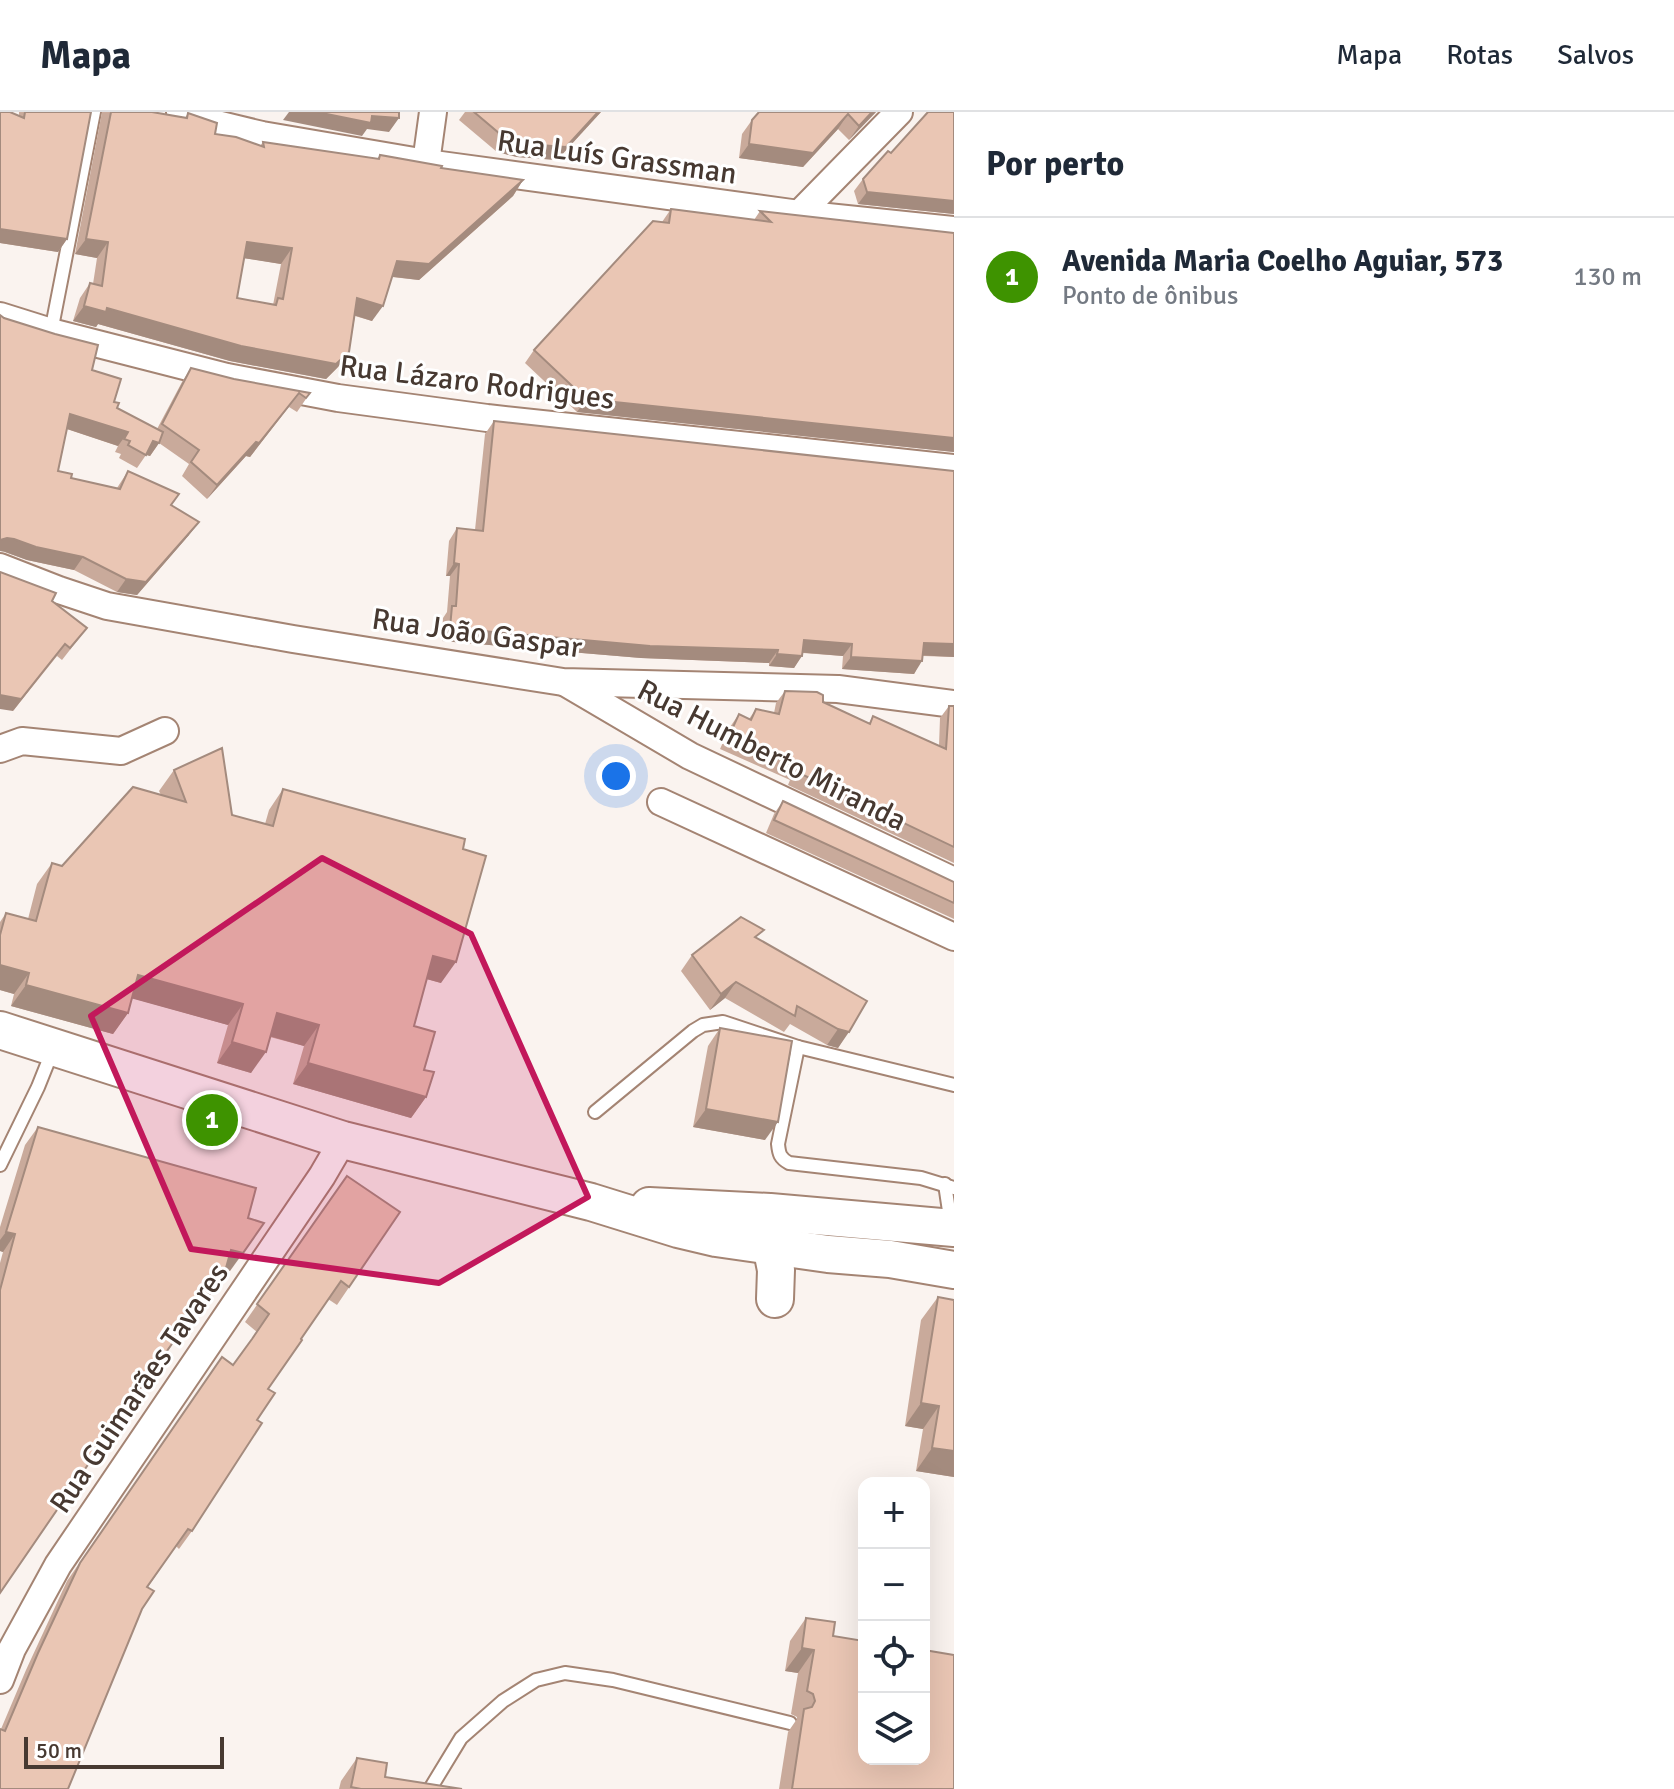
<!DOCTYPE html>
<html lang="pt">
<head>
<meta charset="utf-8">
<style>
  :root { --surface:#fff; --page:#f6f6f7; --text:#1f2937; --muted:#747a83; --line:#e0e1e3; --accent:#3e9300 }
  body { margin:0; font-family:Signika,sans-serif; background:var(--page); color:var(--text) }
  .controls { position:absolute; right:24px; bottom:24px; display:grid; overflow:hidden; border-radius:16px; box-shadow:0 8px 32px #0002 }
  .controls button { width:72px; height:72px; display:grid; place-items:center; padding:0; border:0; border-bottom:2px solid var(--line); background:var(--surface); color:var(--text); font:40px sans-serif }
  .scale { position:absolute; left:24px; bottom:20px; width:200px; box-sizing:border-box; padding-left:8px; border:4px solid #473931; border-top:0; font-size:22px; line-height:28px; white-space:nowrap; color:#473931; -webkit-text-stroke:6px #fff; paint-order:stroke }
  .you { position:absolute; left:616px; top:664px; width:28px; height:28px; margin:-20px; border:6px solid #fff; border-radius:50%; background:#1a73e8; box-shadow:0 0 0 12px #1a73e833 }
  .badge { display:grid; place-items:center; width:52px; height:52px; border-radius:50%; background:var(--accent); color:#fff; font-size:26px; font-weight:700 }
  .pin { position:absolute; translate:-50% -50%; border:4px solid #fff; box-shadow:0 2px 8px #0006 }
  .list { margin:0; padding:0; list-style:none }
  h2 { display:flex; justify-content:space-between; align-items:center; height:104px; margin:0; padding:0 32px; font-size:34px }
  h2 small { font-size:26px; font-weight:400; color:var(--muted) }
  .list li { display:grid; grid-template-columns:52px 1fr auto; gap:24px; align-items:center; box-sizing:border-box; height:120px; padding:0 32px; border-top:2px solid var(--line) }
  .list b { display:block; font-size:30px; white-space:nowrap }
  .list p { margin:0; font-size:26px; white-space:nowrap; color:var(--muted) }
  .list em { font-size:26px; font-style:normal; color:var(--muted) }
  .icon { flex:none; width:44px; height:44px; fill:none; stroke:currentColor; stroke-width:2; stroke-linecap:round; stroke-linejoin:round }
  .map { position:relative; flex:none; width:954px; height:1677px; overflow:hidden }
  header { display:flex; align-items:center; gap:48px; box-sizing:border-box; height:112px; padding:0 40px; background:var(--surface); border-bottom:2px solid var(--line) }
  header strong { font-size:38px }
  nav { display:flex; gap:44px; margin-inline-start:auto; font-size:28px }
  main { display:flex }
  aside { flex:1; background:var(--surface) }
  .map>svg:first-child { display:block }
</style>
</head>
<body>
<header>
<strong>Mapa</strong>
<nav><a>Mapa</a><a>Rotas</a><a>Salvos</a></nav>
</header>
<main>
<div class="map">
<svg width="954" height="1677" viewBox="0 0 954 1677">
  <rect width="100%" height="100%" fill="#faf3ef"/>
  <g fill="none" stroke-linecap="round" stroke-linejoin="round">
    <defs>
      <g id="service">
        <path d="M51,220L94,0"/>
        <path d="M798,935L778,1032C779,1042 780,1046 789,1051L921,1066L954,1076"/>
        <path d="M595,1000L693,919L703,913L723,910L798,935L954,973"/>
        <path d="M0,1053L38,975L52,940"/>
        <path d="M942,1111L949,1099L945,1072"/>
        <path d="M430,1677L461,1626L503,1589L536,1568L565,1561L613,1568L790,1611"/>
      </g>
      <g id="minor">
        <path d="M180,0L200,8L262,23L426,51L799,102L954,118"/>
        <path d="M426,51L433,0"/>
        <path d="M799,102L899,0"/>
        <path d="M0,204L51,220L227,265L338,286L487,306L954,356"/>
        <path d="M0,455L59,478L107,494L293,527L563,570L838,577L954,592"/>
        <path d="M566,571L690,644L954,769"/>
        <path d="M0,637L22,629L121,639L165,619"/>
        <path d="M661,690L954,825"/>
        <path d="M0,1568L12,1537L58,1453L322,1064L343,1028"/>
      </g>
      <g id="secondary">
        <path d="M0,918L343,1028L591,1090L678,1117L716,1126L828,1142L890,1147L954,1158"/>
        <path d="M649,1094L770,1100L954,1116"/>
        <path d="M771,1133L776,1158L775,1187"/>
      </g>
    </defs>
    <!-- service casing -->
    <use href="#service" stroke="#a48473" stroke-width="16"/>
    <!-- minor casing -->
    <use href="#minor" stroke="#a48473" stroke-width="30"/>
    <!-- secondary casing -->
    <use href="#secondary" stroke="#a48473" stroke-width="40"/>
    <!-- service -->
    <use href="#service" stroke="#fff" stroke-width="12"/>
    <!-- minor -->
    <use href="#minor" stroke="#fff" stroke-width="26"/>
    <!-- secondary -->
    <use href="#secondary" stroke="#fff" stroke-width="36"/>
  </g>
  <!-- wall -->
  <g fill="#c9aa9b" fill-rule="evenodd">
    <path d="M0,0L19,4V0H91L67,127L58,140L0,131Z"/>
    <path d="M102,0H152L185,6L188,1L215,22L260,34L263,30L377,47L380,43L441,56L523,68L513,84L419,168L392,165L372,209L355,204L349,240L338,255L326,267L230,249L98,212L96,215L73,209L80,186L90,171L93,172L97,146L75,142ZM244,146L281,152L273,193L237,186Z"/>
    <path d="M465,0H601L557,48L517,45L497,40L459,8Z"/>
    <path d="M876,0L849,28L838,17L803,55L739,46L742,22L752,8Z"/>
    <path d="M954,0V102L858,92L854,79L863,67L891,41Z"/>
    <path d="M671,97L754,108L760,99L954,121V340L577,300L525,251L534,238L662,110Z"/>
    <path d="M191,256L234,267L310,281L297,300L289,295L250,345L246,344L207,387L182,364L189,352L159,331L150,344L146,343L137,356L119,346L121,342L115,340L118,334L67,317L58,359L71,366L117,376L128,359L171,393L189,423L137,483L117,480L74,458L27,448L5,440L92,258L117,296L157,317L182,270Z"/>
    <path d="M494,309L954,359V545L923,544L914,562L842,557L843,544L803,541L794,556L769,554V551L641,546L442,529L443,506L447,500L450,464H446L449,429L457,416L475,418L485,322Z"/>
    <path d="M52,489L87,516L62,548L57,544L13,599Z"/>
    <path d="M785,579L823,590L869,611L873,604L939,634L940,606L949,594H954V751L788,673L790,668L720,637L730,615L739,602L749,607L756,597L774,601L776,591Z"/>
    <path d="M174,658L232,703L265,712L269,698L283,677L463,737L441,871L427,867L414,914L424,958L426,985L411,1006L293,972L304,934L270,925L251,961L217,951L228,913L132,886L128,901L113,922L11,894L14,882L0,878V810L6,801L28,807L37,772L52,751L62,754L161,683L159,679Z"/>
    <path d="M783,689L954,770V807L766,721L774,702Z"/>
    <path d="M758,827L867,889L838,936L827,933L790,912L784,920L725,886L710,898L681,859L692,843Z"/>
    <path d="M720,916L765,1028L693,1015L708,934Z"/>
    <path d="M38,1015L230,1159L226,1158L224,1163L206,1189L204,1188L137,1282L143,1286L114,1329L107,1324L0,1481V1151L3,1140L0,1139V1115L25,1033Z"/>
    <path d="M347,1064L400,1100L337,1193L328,1187L301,1227L268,1277L257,1308L192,1419L179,1437L176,1434L148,1475L142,1497L68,1677L1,1617L26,1558L67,1469L222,1245L233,1253L257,1220L245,1210Z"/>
    <path d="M938,1185L954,1188V1365L916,1359L923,1317L905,1314L921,1208Z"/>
    <path d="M806,1506L833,1524L954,1677H779L788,1620L797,1607V1605L791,1602L798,1561L785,1559L790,1529Z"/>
    <path d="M357,1646L385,1665L462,1677H339L341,1669Z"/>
  </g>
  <!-- shaded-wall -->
  <g fill="#a48b7e">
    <path d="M289,0H317L399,6L389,20L367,17L362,24L283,8Z"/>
    <path d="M598,0H601L557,48L517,45L497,40L506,27Z"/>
    <path d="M872,0H876L849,28L859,14Z"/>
    <path d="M848,2L838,17L803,55L739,46L749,32Z"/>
    <path d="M523,68L513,84L419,168L386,164L397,149Z"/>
    <path d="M867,80L954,89V102L858,92Z"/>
    <path d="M0,117L67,127L58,140L0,131Z"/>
    <path d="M86,127L108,130L97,146L75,142Z"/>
    <path d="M247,130L292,136L281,152L236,145Z"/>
    <path d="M357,186L383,194L372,209L347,201Z"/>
    <path d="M84,194L107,196L349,240L338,255L326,267L230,249L98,212L96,215L73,209Z"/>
    <path d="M299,281L250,345L246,344L207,387L217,373Z"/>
    <path d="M586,287L954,326V340L577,300Z"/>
    <path d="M70,302L128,320L118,334L61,315Z"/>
    <path d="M153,329L159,331L150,344L144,342Z"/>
    <path d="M199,410L189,423L137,483L117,480L126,467Z"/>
    <path d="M7,426L14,427L83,445L74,458L27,448L5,440L0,439V428Z"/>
    <path d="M454,451L459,452L450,464H446Z"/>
    <path d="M450,516L778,538L769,551L641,546L442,529Z"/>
    <path d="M804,528L852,532L843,544L795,540Z"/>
    <path d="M924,531L954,532V545L915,543Z"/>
    <path d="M65,532L13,599L0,597V583Z"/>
    <path d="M777,542L802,544L794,556L769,554Z"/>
    <path d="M851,545L922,549L914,562L842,557Z"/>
    <path d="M433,844L456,850L441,871L419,865Z"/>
    <path d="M0,853L29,861L14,882L0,878Z"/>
    <path d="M138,863L243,892L228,913L123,884Z"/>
    <path d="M736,870L725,886L710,898L721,882Z"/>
    <path d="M26,873L128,901L113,922L11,894Z"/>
    <path d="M277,901L319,913L304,934L262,922Z"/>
    <path d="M838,917L849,920L838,936L827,933Z"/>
    <path d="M232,930L266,940L251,961L217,951Z"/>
    <path d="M308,951L426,985L411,1006L293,972Z"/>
    <path d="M706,997L778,1010L765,1028L693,1015Z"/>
    <path d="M6,1120L15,1122L3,1140L0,1139V1128Z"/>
    <path d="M231,1138L243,1141L230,1159L219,1156Z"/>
    <path d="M221,1162L224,1163L206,1189L204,1188L213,1169Z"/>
    <path d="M921,1291L939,1294L923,1317L905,1314Z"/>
    <path d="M932,1336L954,1339V1365L916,1359Z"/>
    <path d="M802,1536L814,1538L798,1561L785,1559Z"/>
  </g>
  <!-- building -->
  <g fill="#eac6b4" stroke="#a48b7e" stroke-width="2" fill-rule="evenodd">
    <path d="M0,0H10L24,6L25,0H91L67,127L0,117Z"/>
    <path d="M111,0H152L187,6L188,1L217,11L215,22L236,25L264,35L263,30L379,47L380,43L442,54L441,56L523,68L429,152L397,149L383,194L357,186L349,240L336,252L241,234L107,196L106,200L84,194L90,171L102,174L108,130L86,127ZM247,130L292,136L283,187L278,186L276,193L237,186Z"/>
    <path d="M317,0H399V6L372,4L371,11Z"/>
    <path d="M474,0H598L566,35L526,32L506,27Z"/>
    <path d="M759,0H872L859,14L848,2L813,41L749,32L752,8Z"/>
    <path d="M928,0H954V89L867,80L863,67L888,39L891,41Z"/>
    <path d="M671,97L771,110L760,99L954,121V326L586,287L534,238L653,109L669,111Z"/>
    <path d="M0,203L4,206L55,222L98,233L92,258L121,267L114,290L119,291L117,296L163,320L159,331L153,329L146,343L128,333L130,329L124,327L128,320L70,302L58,359L72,362L71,366L120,377L128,359L179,382L171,393L199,410L146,470L126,467L83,445L36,435L14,427L7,426L0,428Z"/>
    <path d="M191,256L234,267L310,281L306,286L299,281L259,331L256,330L217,373L191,350L199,338L162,312Z"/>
    <path d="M494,309L954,359V532L924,531L922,549L851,545L852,532L804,528L802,544L777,542L778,538L650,534L450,516L452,494H456L459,452L454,451L457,416L483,419Z"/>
    <path d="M0,460L56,481L52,489L87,516L70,536L65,532L21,587L0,583Z"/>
    <path d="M785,579L817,580L823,583V590L870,612L873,604L946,637L949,594H954V735L797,660L799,656L729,624L739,602L751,608L756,597L779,602Z"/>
    <path d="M222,636L232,703L273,714L283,677L465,727L463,737L486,744L456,850L433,844L414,914L435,920L424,958L434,960L426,985L308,951L319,913L277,901L266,940L232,930L243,892L138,863L128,901L26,873L29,861L0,853V823L6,801L36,809L52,751L62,754L133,675L186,690L174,658Z"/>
    <path d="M783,689L954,770V791L774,708Z"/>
    <path d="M741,805L764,818L755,825L867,889L849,920L838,917L797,894L795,904L736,870L721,882L692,843Z"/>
    <path d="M720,916L792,929L778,1010L706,997Z"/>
    <path d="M38,1015L256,1076L248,1106L264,1111L243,1141L231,1138L224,1163L221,1162L219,1171L213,1169L211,1177L137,1281L143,1286L126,1311L120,1306L0,1481V1178L15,1122L6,1120Z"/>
    <path d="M347,1064L400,1100L349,1175L341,1169L301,1227L302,1228L268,1277L275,1281L257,1308L262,1311L192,1419L188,1417L147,1475L154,1479L142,1497L68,1677H0V1617L5,1619L38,1541L80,1451L222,1245L233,1253L252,1227L269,1202L257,1192Z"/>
    <path d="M938,1185L954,1188V1339L932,1336L939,1294L921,1291Z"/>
    <path d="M806,1506L835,1510L833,1524L864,1529V1647H924V1538L954,1543V1677H792L804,1597L812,1595L815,1589L813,1582L807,1579L814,1538L802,1536Z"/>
    <path d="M357,1646L387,1651L385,1665L462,1677H361L351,1675Z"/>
  </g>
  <!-- marked area -->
  <path fill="#c2185b" fill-opacity="0.2" stroke="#c2185b" stroke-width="6" stroke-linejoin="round" d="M322,746L471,822L588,1085L439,1171L191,1137L91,904Z"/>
  <g text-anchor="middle" stroke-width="6" stroke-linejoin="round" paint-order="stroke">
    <!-- street labels -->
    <g font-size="30" fill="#473931" stroke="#fff">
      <text transform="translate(617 45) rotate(8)" y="10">Rua Luís Grassman</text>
      <text transform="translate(477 270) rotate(7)" y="10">Rua Lázaro Rodrigues</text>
      <text transform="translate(477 521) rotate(8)" y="10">Rua João Gaspar</text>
      <text transform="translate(772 643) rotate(27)" y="10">Rua Humberto Miranda</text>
      <text transform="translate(139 1276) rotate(-56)" y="10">Rua Guimarães Tavares</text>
    </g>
  </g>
</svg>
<div class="controls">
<button>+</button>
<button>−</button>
<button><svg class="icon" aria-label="locate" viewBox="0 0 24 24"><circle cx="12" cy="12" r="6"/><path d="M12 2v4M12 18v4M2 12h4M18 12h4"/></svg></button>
<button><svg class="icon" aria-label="layers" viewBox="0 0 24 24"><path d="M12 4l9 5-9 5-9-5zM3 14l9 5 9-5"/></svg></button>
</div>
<div class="scale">50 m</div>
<div class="you"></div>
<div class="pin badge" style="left:212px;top:1008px">1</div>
</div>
<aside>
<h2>Por perto<small></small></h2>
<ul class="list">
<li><span class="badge">1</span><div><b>Avenida Maria Coelho Aguiar, 573</b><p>Ponto de ônibus</p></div><em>130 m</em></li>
</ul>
</aside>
</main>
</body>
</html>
